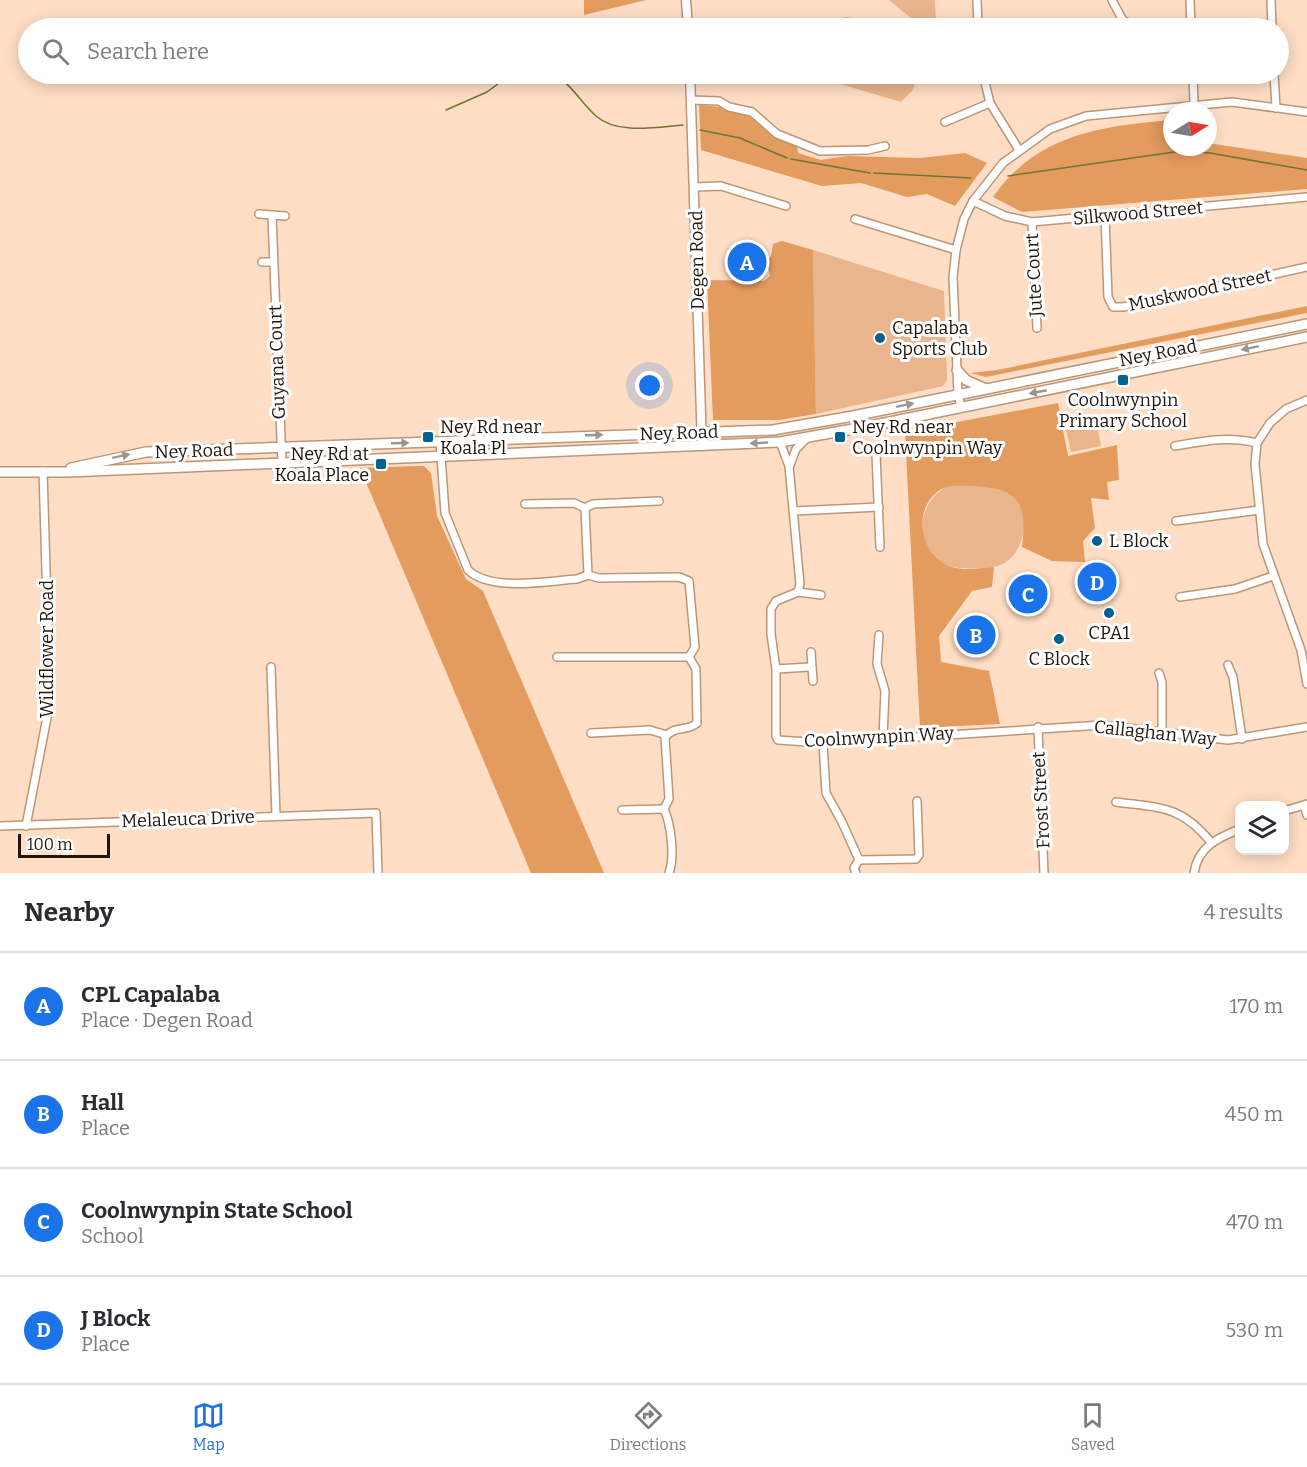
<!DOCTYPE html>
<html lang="en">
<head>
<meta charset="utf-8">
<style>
  :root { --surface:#fff; --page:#f2f2f3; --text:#2b2b33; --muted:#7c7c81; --line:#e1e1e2; --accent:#1a73e8 }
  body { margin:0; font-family:Bitter,serif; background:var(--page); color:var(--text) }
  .controls { position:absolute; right:18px; bottom:18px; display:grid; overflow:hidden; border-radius:12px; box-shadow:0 3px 15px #0003 }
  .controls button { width:54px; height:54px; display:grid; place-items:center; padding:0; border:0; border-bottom:2px solid var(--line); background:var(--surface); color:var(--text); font:30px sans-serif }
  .compass { position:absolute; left:1163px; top:102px; width:54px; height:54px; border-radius:50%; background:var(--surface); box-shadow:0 3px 15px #0003; rotate:79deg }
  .scale { position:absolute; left:18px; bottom:15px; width:92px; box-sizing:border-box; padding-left:6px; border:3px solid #221509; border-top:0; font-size:16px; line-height:21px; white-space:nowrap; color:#221509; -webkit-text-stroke:4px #fff; paint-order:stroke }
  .you { position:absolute; left:650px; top:386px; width:21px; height:21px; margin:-15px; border:4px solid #fff; border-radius:50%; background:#1a73e8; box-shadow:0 0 0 9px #1a73e833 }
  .badge { display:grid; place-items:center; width:39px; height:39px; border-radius:50%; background:var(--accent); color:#fff; font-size:20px; font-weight:700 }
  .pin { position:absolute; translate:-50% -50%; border:3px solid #fff; box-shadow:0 2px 6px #0006 }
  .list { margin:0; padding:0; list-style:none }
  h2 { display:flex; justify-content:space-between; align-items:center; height:78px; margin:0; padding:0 24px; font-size:26px }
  h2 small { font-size:20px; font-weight:400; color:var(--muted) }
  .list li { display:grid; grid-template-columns:39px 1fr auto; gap:18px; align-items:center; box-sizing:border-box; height:108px; padding:0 24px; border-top:2px solid var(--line) }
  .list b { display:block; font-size:22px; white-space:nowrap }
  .list p { margin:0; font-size:20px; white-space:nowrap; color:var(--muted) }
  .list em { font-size:20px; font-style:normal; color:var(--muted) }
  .icon { flex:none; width:33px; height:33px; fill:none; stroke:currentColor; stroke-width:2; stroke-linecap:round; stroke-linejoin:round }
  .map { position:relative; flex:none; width:1307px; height:873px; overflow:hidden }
  .search { position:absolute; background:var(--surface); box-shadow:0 3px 15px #0003; left:18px; right:18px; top:18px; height:66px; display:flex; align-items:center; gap:15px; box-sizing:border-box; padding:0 21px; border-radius:33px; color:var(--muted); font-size:22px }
  .sheet { height:510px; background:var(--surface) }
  nav { display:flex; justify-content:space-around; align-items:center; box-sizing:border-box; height:84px; border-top:2px solid var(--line); background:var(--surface); font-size:16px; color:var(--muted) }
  nav a { display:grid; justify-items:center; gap:3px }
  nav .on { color:var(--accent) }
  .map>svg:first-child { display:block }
</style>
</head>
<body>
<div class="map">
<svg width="1307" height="873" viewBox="0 0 1307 873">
  <rect width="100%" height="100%" fill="#ffdec5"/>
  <!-- green -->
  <g fill="#eab58c">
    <path d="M889,0H935L936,28H923Z"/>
    <path d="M847,17L866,21L878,28H830L833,20Z"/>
    <path d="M824,74H917L913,90L901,102L830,81Z"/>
    <path d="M813,250L944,291L947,380L943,386L816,414Z"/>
    <path d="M1095,414L1101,446L1071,452L1064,420Z"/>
    <path d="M952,485C968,486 993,483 1007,490C1032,504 1028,547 1006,562C999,567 989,568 980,568C965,569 949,569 936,559C911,538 922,494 952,485Z"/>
  </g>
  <!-- forest -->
  <g fill="#e49b5e">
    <path d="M584,0H646L584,15Z"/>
    <path d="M699,105C715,106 733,108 747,115C766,127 775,137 797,145L798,153L821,160L847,156L920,158L965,153L987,163L955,206L927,194L907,197L861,183L822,186L701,150Z"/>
    <path d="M1172,120V147H1208V143L1307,158V189L1022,212L993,197C1037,134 1101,126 1172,120Z"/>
    <path d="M782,241L813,250L816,414L779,420H713L707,280L764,281L770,276L767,261L771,256L773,244Z"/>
    <path d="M1307,306V313L986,377L970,373L997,370Z"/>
    <path d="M1058,403L1068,456L1117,445L1119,480L1107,482L1109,500L1091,498L1095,528L1083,541L1085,562L1052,561L1022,547C1028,500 1017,488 972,486C959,486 947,484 937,492C911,513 922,558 952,567C966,571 980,568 994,567L992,587L972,591L939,636L941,662L989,671L1000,724L920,728L905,432Z"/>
    <path d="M419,466H424L431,473L437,516L466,579L483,591L604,873H531L360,468Z"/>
  </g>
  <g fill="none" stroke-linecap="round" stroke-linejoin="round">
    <!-- stream -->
    <g stroke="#6d7635" stroke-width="1.5">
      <path d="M553,74C571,83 581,103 596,116C617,135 657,127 683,125"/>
      <path d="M446,110L487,92L511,74"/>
      <path d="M700,130L740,138L787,158"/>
      <path d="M791,159L870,173"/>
      <path d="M874,173L971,178"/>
      <path d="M1008,176L1181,151L1210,153L1307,170"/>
    </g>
    <defs>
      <g id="minor">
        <path d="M977,0L978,28"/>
        <path d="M1112,0L1122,19L1135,28"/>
        <path d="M1190,0L1191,28"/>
        <path d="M1271,0L1272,28"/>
        <path d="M1111,28L1122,19"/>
        <path d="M983,74L990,103L1019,150"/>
        <path d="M1193,74L1194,104"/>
        <path d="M1274,74L1276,108"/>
        <path d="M691,100L719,101L729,107L752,112L777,134L820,151L868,150L885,146"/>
        <path d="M945,122L990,103"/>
        <path d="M695,187L721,186L786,206"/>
        <path d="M973,201L1005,216L1032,222L1307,197"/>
        <path d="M259,214L285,216"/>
        <path d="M272,216L282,463"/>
        <path d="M1105,216L1108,297L1113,307H1123L1307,267"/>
        <path d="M855,219L956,250"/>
        <path d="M1032,222L1037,328"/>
        <path d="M262,262H273"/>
        <path d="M1307,400L1286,409L1270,423L1257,443L1255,464L1263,544L1301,650L1307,684"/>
        <path d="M961,407L958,394L953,277L956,250L964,219L973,201L1003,163L1050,129L1086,116L1232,102L1307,112"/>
        <path d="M440,442L445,513L468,570C491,592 547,581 577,579L588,575L599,578L679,577L689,581L695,647L689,657L696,669L697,723C687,732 675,725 665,737L669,799L664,809C671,824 675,857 669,873"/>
        <path d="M780,442L789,466L800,584L798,592L776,601L771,609V634L776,669V736L778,740L823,743L1102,725L1228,740L1307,727"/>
        <path d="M1175,446C1204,441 1228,436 1257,443"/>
        <path d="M876,454L880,547"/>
        <path d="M790,465L796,449L807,438"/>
        <path d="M525,504L574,503L585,508"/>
        <path d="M794,511L879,507"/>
        <path d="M1176,521L1259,510"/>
        <path d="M588,575L585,508L593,504L659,501"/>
        <path d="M798,592L821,595"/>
        <path d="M1180,597L1235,589L1273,576"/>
        <path d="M879,635L877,664L885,691L883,737"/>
        <path d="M811,652L813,681"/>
        <path d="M557,657H689"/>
        <path d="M1228,665L1233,677L1242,739"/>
        <path d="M271,667L276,816"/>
        <path d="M776,669L810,667"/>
        <path d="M1159,673L1162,682V732"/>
        <path d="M1038,727L1044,873"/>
        <path d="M591,733L650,730L667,735"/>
        <path d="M823,743L826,793L842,822L859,860L916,859L919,855L917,801"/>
        <path d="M1116,802C1161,808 1180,805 1211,842"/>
        <path d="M1304,805L1307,815"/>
        <path d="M622,810L664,809"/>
        <path d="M1284,811L1307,804"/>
        <path d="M0,826L376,813L378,873"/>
        <path d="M26,826L50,702L43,471"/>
        <path d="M856,873L854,868L859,860"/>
        <path d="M1194,873C1198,847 1217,838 1240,829"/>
      </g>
      <g id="tertiary">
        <path d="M686,0L688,28"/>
        <path d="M690,74L702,446"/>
      </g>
      <g id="secondary">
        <path d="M957,370L966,380L986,389"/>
        <path d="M71,468L146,452L773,430L853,416L1307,324"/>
        <path d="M0,472H68L780,442L870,426L1307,337"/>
      </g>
    </defs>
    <!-- minor casing -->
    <use href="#minor" stroke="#bb9678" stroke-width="10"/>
    <!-- tertiary casing -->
    <use href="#tertiary" stroke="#bb9678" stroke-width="11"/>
    <!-- secondary casing -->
    <use href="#secondary" stroke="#bb9678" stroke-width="12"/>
    <!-- minor -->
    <use href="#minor" stroke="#fff" stroke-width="7"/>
    <!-- tertiary -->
    <use href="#tertiary" stroke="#fff" stroke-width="8"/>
    <!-- secondary -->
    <use href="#secondary" stroke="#fff" stroke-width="9"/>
  </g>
  <!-- one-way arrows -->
  <defs><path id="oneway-solid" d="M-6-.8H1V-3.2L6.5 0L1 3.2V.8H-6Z" transform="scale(1.5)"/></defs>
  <g fill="#9c9690">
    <use href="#oneway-solid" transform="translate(1250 348) rotate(168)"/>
    <use href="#oneway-solid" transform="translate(1038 392) rotate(169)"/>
    <use href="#oneway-solid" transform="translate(905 405) rotate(-12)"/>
    <use href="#oneway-solid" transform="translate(594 435) rotate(-2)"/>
    <use href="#oneway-solid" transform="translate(400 443) rotate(-2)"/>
    <use href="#oneway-solid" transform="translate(759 443) rotate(177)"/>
    <use href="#oneway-solid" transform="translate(121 456) rotate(-12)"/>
  </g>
  <!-- markers -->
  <g fill="#006291" stroke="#fff" stroke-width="2">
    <circle cx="880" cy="338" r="6"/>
    <rect x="1117" y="374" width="12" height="12" rx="3"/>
    <rect x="422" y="431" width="12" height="12" rx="3"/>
    <rect x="834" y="431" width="12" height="12" rx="3"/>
    <rect x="375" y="458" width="12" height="12" rx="3"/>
    <circle cx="1097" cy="541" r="6"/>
    <circle cx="1109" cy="613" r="6"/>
    <circle cx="1059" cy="639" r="6"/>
  </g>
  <g text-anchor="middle" stroke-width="6" stroke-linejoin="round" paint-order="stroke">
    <!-- street labels -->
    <g font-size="18" fill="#221509" stroke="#fff">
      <text transform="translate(1138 213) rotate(-5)" y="6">Silkwood Street</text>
      <text transform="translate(697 260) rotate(-91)" y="6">Degen Road</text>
      <text transform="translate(1034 275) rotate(-93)" y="6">Jute Court</text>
      <text transform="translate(1200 290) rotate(-12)" y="6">Muskwood Street</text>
      <text transform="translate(1158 353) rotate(-11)" y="6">Ney Road</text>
      <text transform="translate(277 362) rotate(-92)" y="6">Guyana Court</text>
      <text transform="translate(679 433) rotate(-2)" y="6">Ney Road</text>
      <text transform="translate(194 451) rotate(-2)" y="6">Ney Road</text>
      <text transform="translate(47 649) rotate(-90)" y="6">Wildflower Road</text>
      <text transform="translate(1155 733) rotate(6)" y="6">Callaghan Way</text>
      <text transform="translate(879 737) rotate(-3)" y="6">Coolnwynpin Way</text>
      <text transform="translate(1041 800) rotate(-93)" y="6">Frost Street</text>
      <text transform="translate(188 819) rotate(-2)" y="6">Melaleuca Drive</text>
    </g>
    <!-- poi labels -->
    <g font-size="18" fill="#221509" stroke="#fff" text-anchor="start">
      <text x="892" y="334">Capalaba<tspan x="892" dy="21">Sports Club</tspan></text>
      <text x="1123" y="406" text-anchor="middle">Coolnwynpin<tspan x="1123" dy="21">Primary School</tspan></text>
      <text x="440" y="433">Ney Rd near<tspan x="440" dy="21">Koala Pl</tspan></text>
      <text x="852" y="433">Ney Rd near<tspan x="852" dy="21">Coolnwynpin Way</tspan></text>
      <text x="369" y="460" text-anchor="end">Ney Rd at<tspan x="369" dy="21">Koala Place</tspan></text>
      <text x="1109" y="547">L Block</text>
      <text x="1109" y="639" text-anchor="middle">CPA1</text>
      <text x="1059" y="665" text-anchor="middle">C Block</text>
    </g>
  </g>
</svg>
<div class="controls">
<button><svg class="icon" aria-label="layers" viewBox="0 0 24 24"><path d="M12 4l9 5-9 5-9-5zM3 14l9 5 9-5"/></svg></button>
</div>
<svg class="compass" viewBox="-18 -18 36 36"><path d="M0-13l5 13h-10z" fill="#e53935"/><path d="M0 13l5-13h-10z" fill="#7c7c81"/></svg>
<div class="scale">100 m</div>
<div class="you"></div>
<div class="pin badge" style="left:747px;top:262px">A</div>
<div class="pin badge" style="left:976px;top:635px">B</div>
<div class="pin badge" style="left:1028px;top:594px">C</div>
<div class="pin badge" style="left:1097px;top:582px">D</div>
<div class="search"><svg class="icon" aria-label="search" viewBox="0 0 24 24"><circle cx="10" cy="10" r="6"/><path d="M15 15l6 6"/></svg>Search here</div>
</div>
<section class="sheet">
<h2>Nearby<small>4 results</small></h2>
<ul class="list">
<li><span class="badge">A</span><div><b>CPL Capalaba</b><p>Place · Degen Road</p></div><em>170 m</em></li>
<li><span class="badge">B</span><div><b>Hall</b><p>Place</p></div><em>450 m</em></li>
<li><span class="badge">C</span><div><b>Coolnwynpin State School</b><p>School</p></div><em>470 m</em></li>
<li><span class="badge">D</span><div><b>J Block</b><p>Place</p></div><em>530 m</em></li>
</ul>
</section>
<nav>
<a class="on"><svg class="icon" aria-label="map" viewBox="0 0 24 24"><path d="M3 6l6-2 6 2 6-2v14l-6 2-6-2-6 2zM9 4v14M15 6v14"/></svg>Map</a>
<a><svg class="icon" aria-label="directions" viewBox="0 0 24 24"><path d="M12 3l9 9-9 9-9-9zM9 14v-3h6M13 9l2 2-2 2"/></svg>Directions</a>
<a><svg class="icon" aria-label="saved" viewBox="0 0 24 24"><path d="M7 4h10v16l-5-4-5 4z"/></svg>Saved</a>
</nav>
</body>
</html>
